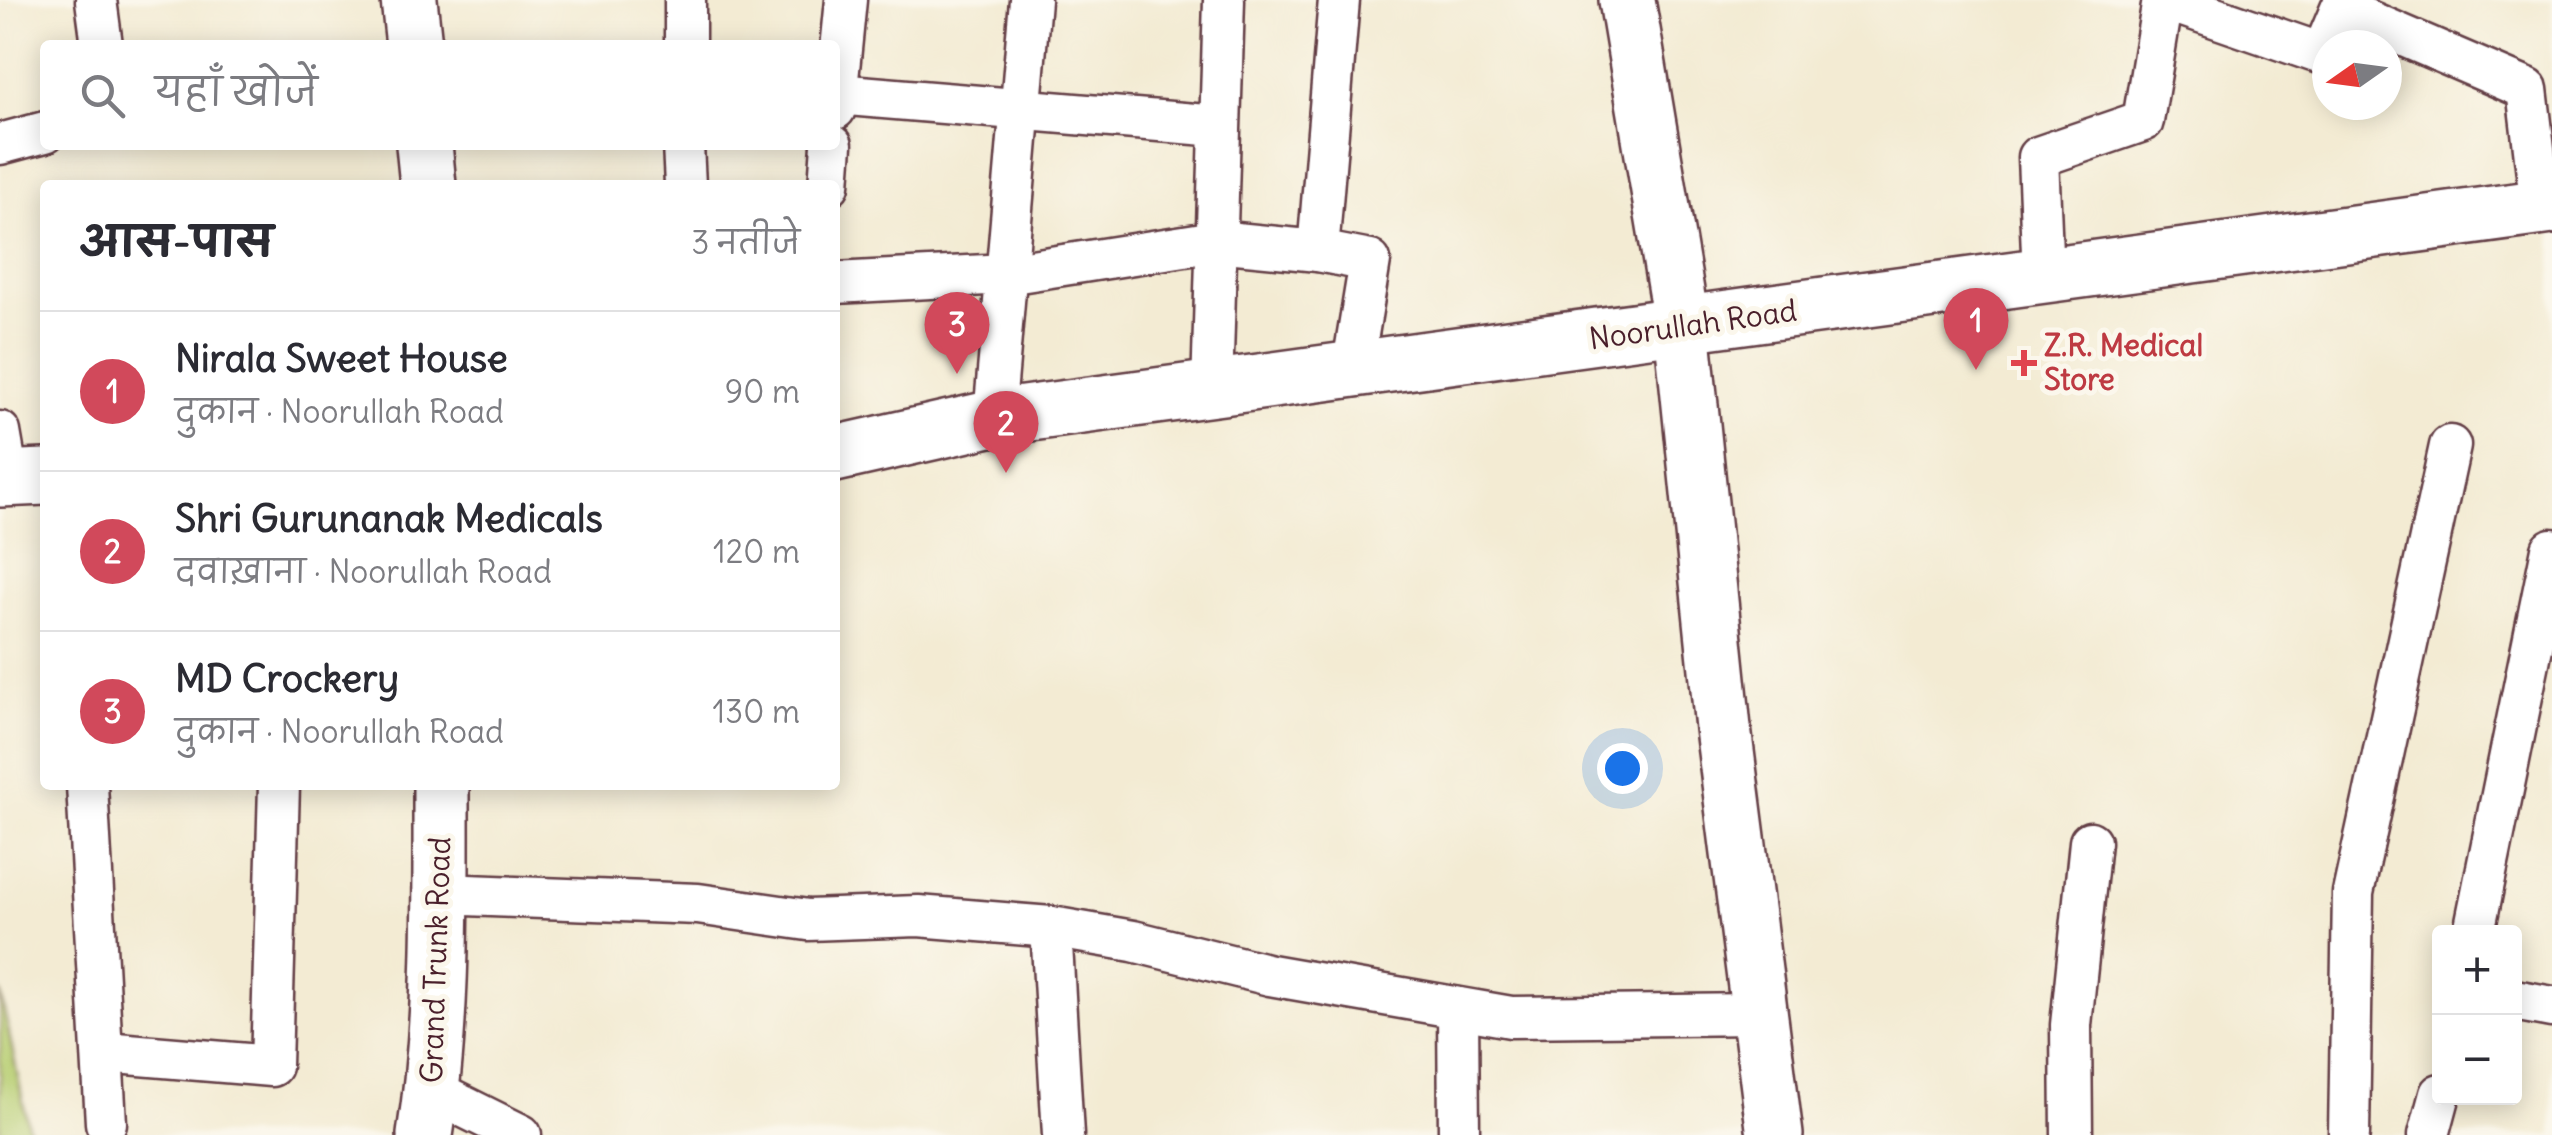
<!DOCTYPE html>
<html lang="hi">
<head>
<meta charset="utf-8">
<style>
  :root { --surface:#fff; --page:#f2f2f3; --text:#2b2b33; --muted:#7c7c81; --line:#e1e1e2; --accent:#d1495b }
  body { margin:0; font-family:Delius,"Playpen Sans Deva",sans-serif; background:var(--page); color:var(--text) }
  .controls { position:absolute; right:30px; bottom:30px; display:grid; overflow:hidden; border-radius:10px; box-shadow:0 5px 25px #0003 }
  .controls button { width:90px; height:90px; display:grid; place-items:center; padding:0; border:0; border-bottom:2px solid var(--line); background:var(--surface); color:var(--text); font:50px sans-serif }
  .compass { position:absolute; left:2312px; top:30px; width:90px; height:90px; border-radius:50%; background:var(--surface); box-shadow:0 5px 25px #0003; rotate:256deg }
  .you { position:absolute; left:1622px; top:768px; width:35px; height:35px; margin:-25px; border:8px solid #fff; border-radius:50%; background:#1a73e8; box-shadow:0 0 0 15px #1a73e833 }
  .badge { display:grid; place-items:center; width:65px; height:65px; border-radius:50%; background:var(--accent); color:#fff; font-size:32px; font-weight:700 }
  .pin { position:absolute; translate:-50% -82px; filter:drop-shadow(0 2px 5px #0008) }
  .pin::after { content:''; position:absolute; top:52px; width:35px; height:30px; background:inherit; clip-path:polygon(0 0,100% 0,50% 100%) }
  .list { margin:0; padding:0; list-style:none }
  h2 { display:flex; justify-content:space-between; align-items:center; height:130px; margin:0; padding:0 40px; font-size:42px }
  h2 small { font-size:32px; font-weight:400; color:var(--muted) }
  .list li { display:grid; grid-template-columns:65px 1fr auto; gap:30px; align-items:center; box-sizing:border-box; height:160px; padding:0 40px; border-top:2px solid var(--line) }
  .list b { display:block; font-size:38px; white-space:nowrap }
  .list p { margin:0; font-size:32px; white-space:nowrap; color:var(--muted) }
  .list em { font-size:32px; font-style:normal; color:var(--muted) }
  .icon { flex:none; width:55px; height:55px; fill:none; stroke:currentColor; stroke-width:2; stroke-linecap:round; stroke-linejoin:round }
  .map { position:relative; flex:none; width:2552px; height:1135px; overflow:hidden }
  .search { position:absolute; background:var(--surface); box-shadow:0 5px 25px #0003; left:40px; top:40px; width:800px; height:110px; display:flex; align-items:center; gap:25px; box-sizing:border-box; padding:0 35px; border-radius:10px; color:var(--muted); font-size:38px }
  .panel { position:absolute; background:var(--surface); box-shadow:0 5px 25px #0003; left:40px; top:180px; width:800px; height:610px; border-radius:10px }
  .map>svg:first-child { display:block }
</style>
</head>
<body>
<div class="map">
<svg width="2552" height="1135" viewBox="0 0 2552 1135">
  <rect width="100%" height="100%" fill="#fbf7ec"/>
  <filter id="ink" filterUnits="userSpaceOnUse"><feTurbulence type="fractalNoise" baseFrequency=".01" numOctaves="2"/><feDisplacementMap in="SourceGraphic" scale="20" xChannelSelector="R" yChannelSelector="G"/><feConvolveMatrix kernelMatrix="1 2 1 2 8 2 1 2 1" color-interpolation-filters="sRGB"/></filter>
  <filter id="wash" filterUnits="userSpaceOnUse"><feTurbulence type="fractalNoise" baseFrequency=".0048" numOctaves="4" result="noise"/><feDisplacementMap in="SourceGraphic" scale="40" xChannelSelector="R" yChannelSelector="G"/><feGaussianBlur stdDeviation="2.25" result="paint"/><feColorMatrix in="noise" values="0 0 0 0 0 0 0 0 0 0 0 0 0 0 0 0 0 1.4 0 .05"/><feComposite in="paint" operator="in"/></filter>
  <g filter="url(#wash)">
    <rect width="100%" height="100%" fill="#f3ebd3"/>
    <!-- green -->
    <path fill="#b7ce72" stroke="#80764e" stroke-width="2.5" d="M0,991L30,1135H0Z"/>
  </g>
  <g filter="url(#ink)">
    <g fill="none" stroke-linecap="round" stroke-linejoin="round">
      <defs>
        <g id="street">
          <path d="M96,0L102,45"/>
          <path d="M1339,0L1318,251L1370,261L1352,371"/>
          <path d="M2166,0L2322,54L2341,9L2527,89L2541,208"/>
          <path d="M685,45V0"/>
          <path d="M836,94L1219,126"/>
          <path d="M835,109L846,0"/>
          <path d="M0,144L45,132"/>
          <path d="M683,145L685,185"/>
          <path d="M829,185L832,145"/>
          <path d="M2043,277L2038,157L2143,121L2163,0"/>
          <path d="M835,283L1006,274L1216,241L1318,251"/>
          <path d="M1212,389L1224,0"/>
          <path d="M994,418L1030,0"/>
          <path d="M0,432L8,478"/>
          <path d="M87,785L106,1123"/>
          <path d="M441,894L698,904L808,920L918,916L1051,927L1133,941L1270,975L1511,1017L1756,1014"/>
          <path d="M1051,927L1063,1135"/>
          <path d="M2474,932L2552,549"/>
          <path d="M2514,1000L2552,1007"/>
          <path d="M1458,1008L1459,1135"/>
          <path d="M104,1052L271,1066L279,785"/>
          <path d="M432,1091L521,1135"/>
          <path d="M2072,1135L2071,1025L2090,842"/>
          <path d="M2349,1135L2353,893L2450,446"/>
          <path d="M2429,1135L2440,1094"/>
        </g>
        <g id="secondary">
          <path d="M1627,0L1682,327L1723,728L1775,1135"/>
          <path d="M835,454L994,418L2552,206"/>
          <path d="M0,479L45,477"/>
        </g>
        <g id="primary">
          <path d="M409,0L414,45"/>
          <path d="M424,145L428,185"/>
          <path d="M425,1135C443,1020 441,901 441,785"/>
        </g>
      </defs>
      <!-- street casing -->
      <use href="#street" stroke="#633e44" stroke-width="45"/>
      <!-- secondary casing -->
      <use href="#secondary" stroke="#633e44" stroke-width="60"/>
      <!-- primary casing -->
      <use href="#primary" stroke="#633e44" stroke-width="60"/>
      <!-- street -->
      <use href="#street" stroke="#fff" stroke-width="40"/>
      <!-- secondary -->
      <use href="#secondary" stroke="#fff" stroke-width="55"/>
      <!-- primary -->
      <use href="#primary" stroke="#fff" stroke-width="55"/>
    </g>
  </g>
  <!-- markers -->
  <path fill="#e0444e" stroke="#fbf7ec" stroke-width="4" d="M2019 348h10v10h10v10h-10v10h-10v-10h-10v-10h10z"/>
  <g text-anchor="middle" stroke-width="10" stroke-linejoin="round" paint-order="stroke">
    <!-- street labels -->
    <g font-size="30" fill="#4a1f2b" stroke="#fbf7ec">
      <text transform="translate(1693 325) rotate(-8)" y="10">Noorullah Road</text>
      <text transform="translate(436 960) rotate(-88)" y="10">Grand Trunk Road</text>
    </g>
    <!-- health labels -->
    <g font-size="30" font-weight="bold" fill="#be3a42" stroke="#fbf7ec" text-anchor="start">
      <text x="2044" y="356">Z.R. Medical<tspan x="2044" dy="34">Store</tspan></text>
    </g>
  </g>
</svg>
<div class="controls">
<button>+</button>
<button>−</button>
</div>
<svg class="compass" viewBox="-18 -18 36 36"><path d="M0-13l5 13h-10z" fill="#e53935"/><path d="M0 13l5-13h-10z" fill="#7c7c81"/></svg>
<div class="you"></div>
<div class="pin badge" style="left:1976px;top:370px">1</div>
<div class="pin badge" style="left:1006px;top:473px">2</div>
<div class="pin badge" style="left:957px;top:374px">3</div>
<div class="search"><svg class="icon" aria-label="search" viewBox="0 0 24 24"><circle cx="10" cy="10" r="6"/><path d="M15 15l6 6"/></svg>यहाँ खोजें</div>
<section class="panel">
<h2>आस-पास<small>3 नतीजे</small></h2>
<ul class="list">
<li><span class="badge">1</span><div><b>Nirala Sweet House</b><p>दुकान · Noorullah Road</p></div><em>90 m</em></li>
<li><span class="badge">2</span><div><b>Shri Gurunanak Medicals</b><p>दवाख़ाना · Noorullah Road</p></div><em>120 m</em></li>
<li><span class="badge">3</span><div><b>MD Crockery</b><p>दुकान · Noorullah Road</p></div><em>130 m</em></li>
</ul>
</section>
</div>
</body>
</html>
